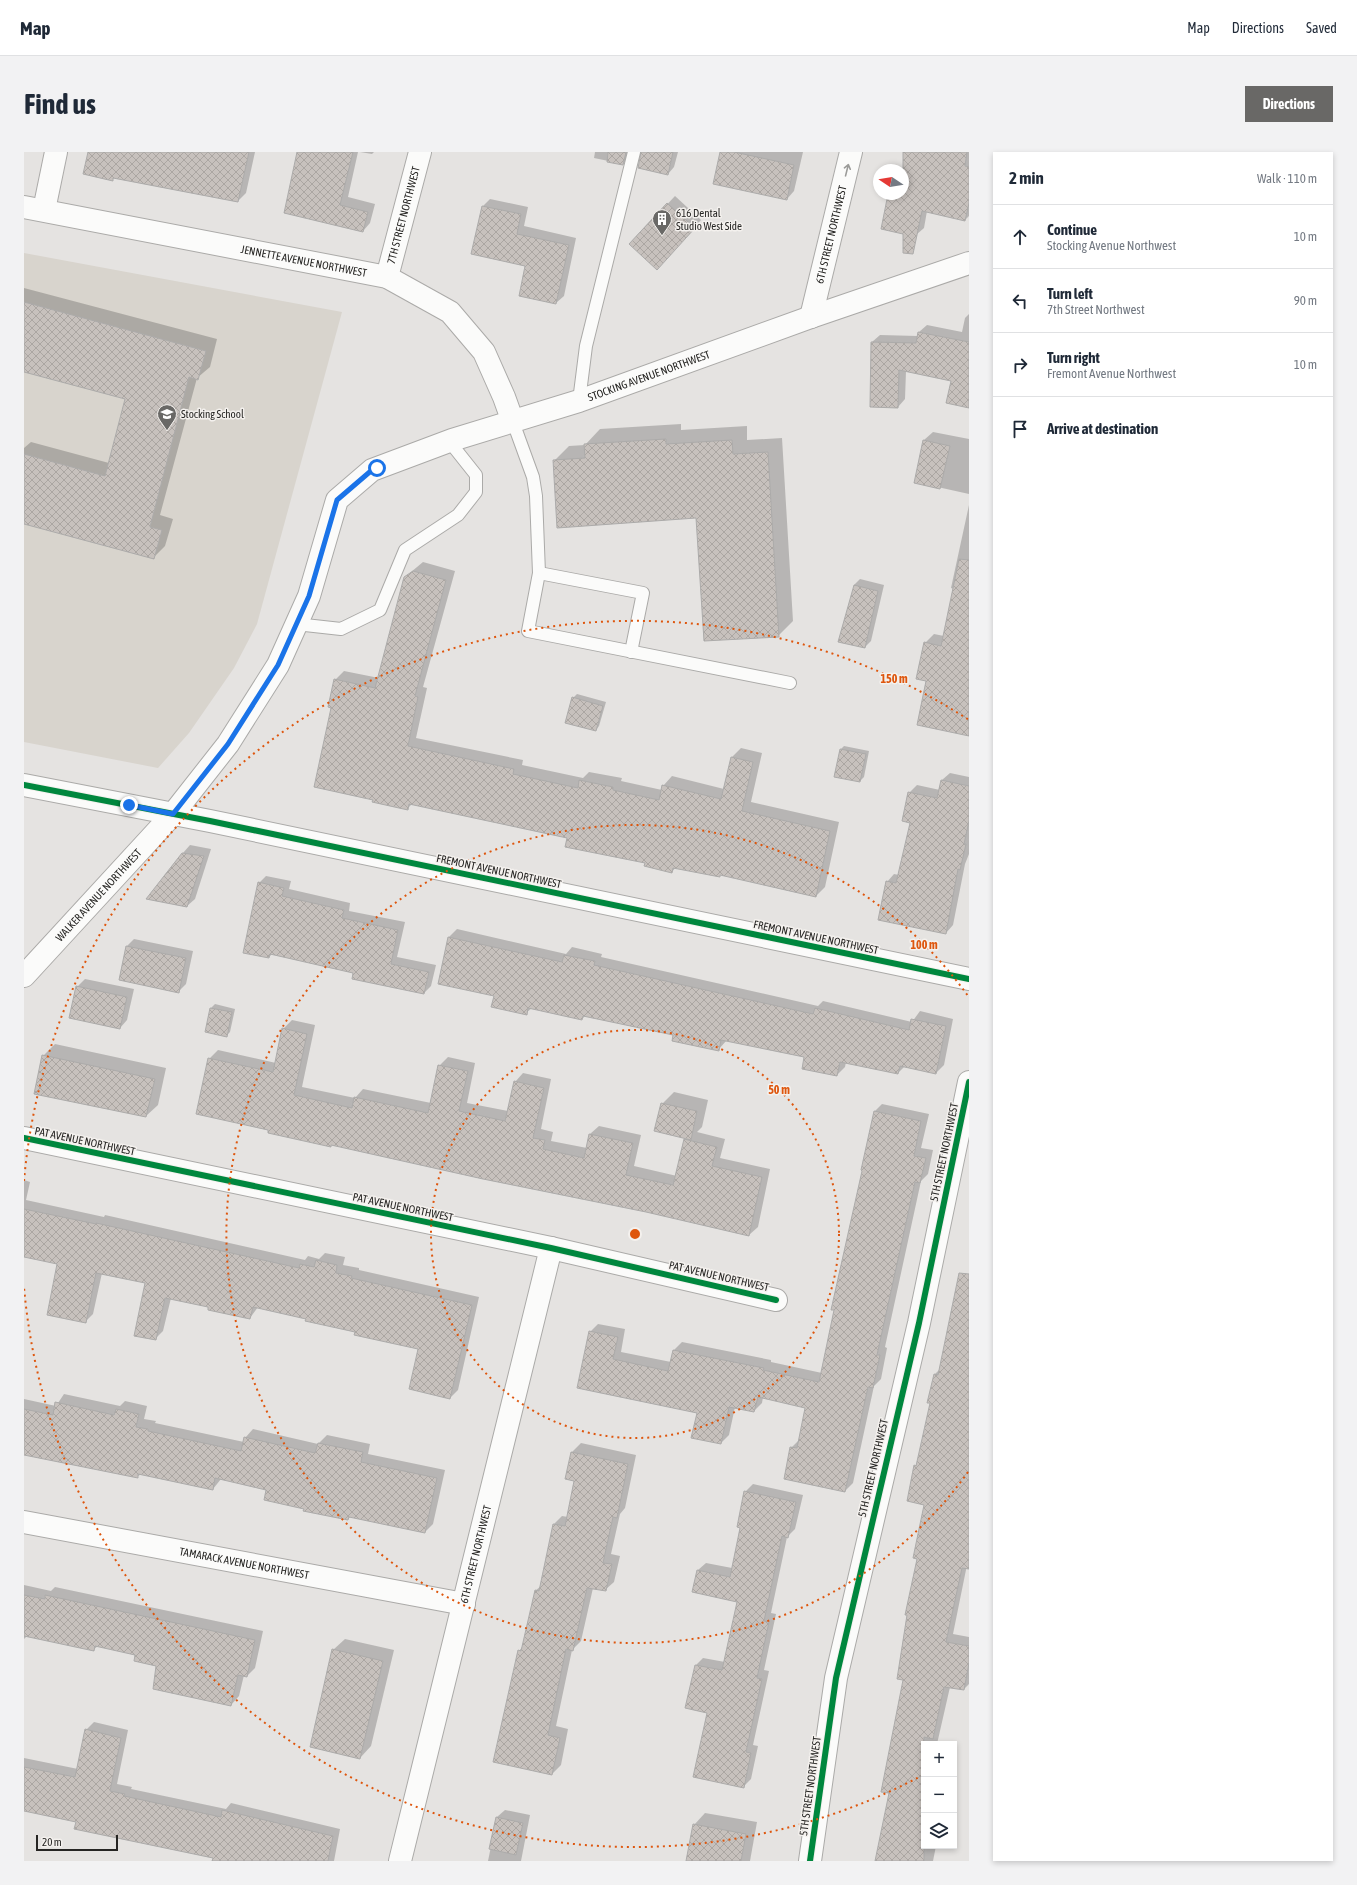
<!DOCTYPE html>
<meta charset="utf-8">
<style>
:root{--surface:#fff;--page:#f2f2f3;--text:#1f2937;--muted:#747a83;--line:#e0e1e3;--accent:#696866}
body{margin:0;font-family:"Asap Condensed",sans-serif;background:var(--page);color:var(--text)}
.controls{position:absolute;right:12px;bottom:12px;display:grid;overflow:hidden;border-radius:0px;box-shadow:0 2px 6px #0003}
.controls button{width:36px;height:36px;display:grid;place-items:center;padding:0;border:0;border-bottom:1px solid var(--line);background:var(--surface);color:var(--text);font:20px sans-serif}
.compass{position:absolute;left:849px;top:12px;width:36px;height:36px;border-radius:50%;background:var(--surface);box-shadow:0 2px 6px #0003;rotate:282deg}
.scale{position:absolute;left:12px;bottom:10px;width:82px;box-sizing:border-box;padding-left:4px;border:2px solid #262523;border-top:0;font-size:11px;line-height:14px;white-space:nowrap;color:#262523;-webkit-text-stroke:3px #f4f1ee;paint-order:stroke}
.stop{position:absolute;width:12px;height:12px;margin:-9px;border:3px solid #1a73e8;border-radius:50%;background:#fff}
.stop.end{background:#1a73e8;border-color:#fff;box-shadow:0 1px 4px #0008}
.list{margin:0;padding:0;list-style:none}
h2{display:flex;justify-content:space-between;align-items:center;height:52px;margin:0;padding:0 16px;font-size:17px}
h2 small{font-size:13px;font-weight:400;color:var(--muted)}
.list li{display:grid;grid-template-columns:26px 1fr auto;gap:12px;align-items:center;box-sizing:border-box;height:64px;padding:0 16px;border-top:1px solid var(--line)}
.list b{display:block;font-size:15px;white-space:nowrap}
.list p{margin:0;font-size:13px;white-space:nowrap;color:var(--muted)}
.list em{font-size:13px;font-style:normal;color:var(--muted)}
.icon{flex:none;width:22px;height:22px;fill:none;stroke:currentColor;stroke-width:2;stroke-linecap:round;stroke-linejoin:round}
.map{position:relative;flex:none;width:945px;height:1709px;overflow:hidden;border-radius:0px}
header{display:flex;align-items:center;gap:24px;box-sizing:border-box;height:56px;padding:0 20px;background:var(--surface);border-bottom:1px solid var(--line)}
header strong{font-size:19px}
nav{display:flex;gap:22px;margin-inline-start:auto;font-size:14px}
.intro{display:flex;align-items:center;justify-content:space-between;box-sizing:border-box;height:96px;padding:0 24px}
h1{margin:0;font-size:28px}
.button{padding:10px 18px;border-radius:0px;background:var(--accent);color:#fff;font-size:14px;font-weight:700}
main{display:flex;gap:24px;padding:0 24px}
aside{flex:1;background:var(--surface);border-radius:0px;box-shadow:0 2px 6px #0003}
.map>svg:first-child{display:block}
.built{fill:#d8d4cd}
.shadow{fill:#0003}
.building{fill:url(#building-cross-hatch);stroke:#acabaa}
.lines{fill:none;stroke-linecap:round;stroke-linejoin:round}
.lane-casing{stroke:#abaaa8;stroke-width:14}
.street-casing{stroke:#abaaa8;stroke-width:24}
.secondary-casing{stroke:#abaaa8;stroke-width:24}
.lane{stroke:#fbfbfa;stroke-width:12}
.street{stroke:#fbfbfa;stroke-width:22}
.secondary{stroke:#fbfbfa;stroke-width:22}
.cycleway-casing{stroke:#f4f1ee;stroke-width:8}
.cycleway{stroke:#00873e;stroke-width:6}
.oneway{stroke:#9b9b99}
.route{stroke:#1a73e8;stroke-width:5}
.ring{fill:none;stroke:#de560d;stroke-width:2;stroke-dasharray:2 4}
.labels{text-anchor:middle;dominant-baseline:central;stroke-width:3;stroke-linejoin:round;paint-order:stroke}
.poi-label{font-size:11px;fill:#262523;stroke:#f4f1ee;text-anchor:start}
.street-label{font-size:11px;fill:#262523;stroke:#f4f1ee}
.centre{fill:#de560d;stroke:#f4f1ee;stroke-width:2}
.ring-label{font-size:12px;text-anchor:middle;font-weight:bold;fill:#de560d;stroke:#f4f1ee;stroke-width:3;stroke-linejoin:round;paint-order:stroke}
</style>
<header>
<strong>Map</strong>
<nav><a>Map</a><a>Directions</a><a>Saved</a></nav>
</header>
<div class="intro"><h1>Find us</h1><a class="button">Directions</a></div>
<main>
<div class="map">
<svg width="945" height="1709" viewBox="0 0 945 1709">
<defs>
<pattern id="building-cross-hatch" width="8" height="8" patternUnits="userSpaceOnUse"><rect width="8" height="8" fill="#c7c1bd"/><path d="M0 0l8 8M0 8l8-8" fill="none" stroke="#aba6a2"/></pattern>
</defs>
<rect width="100%" height="100%" fill="#e5e3e1"/>
<path class="built" d="M0,101L318,160L233,472L210,516L165,581L134,616L0,590Z"/>
<g class="shadow">
<path d="M65,0H231L222,41L214,49L91,25L88,28Z"/>
<path d="M288,0H334L324,45L351,52L346,71L339,79L262,60Z"/>
<path d="M336,0H350L348,2Z"/>
<path d="M571,0H607L605,6L599,12L570,6Z"/>
<path d="M618,0H654L650,15L644,22Z"/>
<path d="M697,0H779L770,39L763,47Z"/>
<path d="M885,0H945V64L941,68L903,59L900,76L892,83L865,42H879V18H876H881Z"/>
<path d="M651,44L677,68L640,109L606,92Z"/>
<path d="M466,47L504,55L500,74L552,86L540,144L532,151L459,54Z"/>
<path d="M0,136L193,187L186,215L173,226L136,363L149,367L141,394L130,405L0,371V296L7,290L85,311L102,246L0,219Z"/>
<path d="M945,162V255L928,228L882,219L881,247L874,255L848,190L856,183L894,184L895,180L903,173L938,180L941,166Z"/>
<path d="M657,272V278L723,274V288L758,286L769,469L754,484L673,365L530,309L545,294L561,293L576,277Z"/>
<path d="M909,280L945,287V342L891,330L900,288Z"/>
<path d="M945,353V583L903,528L901,491L910,482L920,484L930,437L927,436Z"/>
<path d="M399,410L431,419L399,535L403,536L392,586L499,608L498,613L559,626L565,620L598,626L597,629L638,638L639,634L648,624L700,637L708,605L717,596L738,601L727,650L815,670L801,735L792,744L697,722L695,724L652,715L648,720L544,686L388,652L383,657L308,555L311,528L320,519L355,526L381,425Z"/>
<path d="M836,427L860,433L847,489L841,495L830,433Z"/>
<path d="M553,542L582,550L575,574L572,578L549,546Z"/>
<path d="M820,594L845,599L840,625L836,629L816,598Z"/>
<path d="M926,621L945,625V702L941,712L929,773L922,781L863,730L870,722L875,723L887,670L885,641L893,633L916,638L918,628Z"/>
<path d="M166,693L187,697L171,747L163,754L159,701Z"/>
<path d="M242,724L267,729L265,737L326,751L325,759L381,770L373,805L412,813L407,834L400,841L330,820L248,802L245,805L235,731Z"/>
<path d="M433,777L542,802L548,795L578,802L577,805L794,854L799,849L888,870L896,859L929,867L920,913L912,921L881,914L874,921L822,910L821,915L813,923L781,904L703,888L694,898L650,883L561,864L558,867L508,856L502,861L471,843L415,831L425,785Z"/>
<path d="M110,787L169,799L162,832L154,840L103,794Z"/>
<path d="M61,827L110,837L103,868L96,876L53,835Z"/>
<path d="M191,852L211,857L206,880L202,884L182,879L187,856Z"/>
<path d="M268,868L291,873L278,935L331,946L339,937L407,951L415,914L424,905L451,911L443,951L484,959L491,930L499,921L527,927L517,977L529,980L527,989L563,996L566,982L575,974L617,983L610,1014L653,1024L663,986L638,952L650,940L684,948L678,975L673,980L701,987L696,1006L746,1017L734,1075L725,1083L622,1059L245,977L185,907L194,898L252,911L259,877Z"/>
<path d="M31,892L142,916L134,953L122,964L11,941L19,904Z"/>
<path d="M858,952L905,962L897,996L909,998L904,1022L897,1029L861,1195L863,1196L857,1227L850,1234L829,1331L821,1339L767,1296L776,1287L783,1255L739,1245L738,1251L730,1259L711,1255L705,1283L697,1291L674,1260L554,1235L566,1180L574,1172L601,1177L597,1200L647,1210L650,1198L658,1190L747,1208V1210L798,1221L850,960Z"/>
<path d="M0,1028L6,1030L2,1048L80,1065L81,1063L281,1108L284,1104L295,1107L301,1101L321,1105L319,1113L335,1116V1118L455,1145L434,1238L426,1246L395,1196L283,1166L234,1155L226,1166L185,1154L147,1146L139,1179L131,1187L122,1131L78,1121L69,1162L61,1170L35,1111L0,1104Z"/>
<path d="M945,1121V1403L929,1482L945,1485V1532L940,1537L926,1535L913,1592H900V1694H912L909,1709H861L866,1641L901,1352L891,1314L894,1311L907,1251L910,1223L916,1217L938,1151Z"/>
<path d="M40,1242L96,1254L101,1249L123,1254L120,1267L132,1269L131,1271L220,1290L221,1286L229,1277L294,1292L303,1283L346,1292L344,1302L421,1318L409,1372L401,1380L327,1364L324,1367L281,1357L244,1337L197,1327L189,1337L117,1322L113,1325L0,1302V1247L32,1254Z"/>
<path d="M557,1291L612,1303L601,1356L596,1362L587,1402L596,1404L590,1430L581,1438L569,1436L557,1489L548,1498L532,1574L544,1577L537,1613L528,1622L495,1499L499,1494L511,1439L517,1434L530,1372L538,1364L544,1365L552,1328L542,1326L548,1300Z"/>
<path d="M729,1332L779,1343L771,1377L763,1385L747,1461L752,1462L740,1518L745,1519L729,1593L734,1594L727,1627L719,1635L684,1560L663,1555L672,1513L679,1506L701,1510L714,1449L670,1440L674,1418L682,1411L708,1416L717,1375L721,1340Z"/>
<path d="M0,1433L27,1439L31,1435L239,1479L231,1516L223,1524L220,1523L215,1544L207,1553L112,1502L74,1494L69,1498L3,1484L0,1487Z"/>
<path d="M321,1487L370,1498L347,1594L336,1606L309,1498Z"/>
<path d="M70,1570L104,1578L93,1632L108,1635L107,1637L202,1657L207,1651L316,1677L310,1709H189L190,1705L53,1669L0,1658V1606L54,1617L62,1578Z"/>
<path d="M481,1658L506,1663L497,1709H464L473,1665Z"/>
<path d="M681,1661L733,1670L726,1709H663L670,1673Z"/>
</g>
<g class="building">
<path d="M64,0H225L214,50L89,26V29L59,22Z"/>
<path d="M273,0H329L316,53L344,60L339,80L260,61Z"/>
<path d="M584,0H602L599,13L583,10Z"/>
<path d="M617,0H649L644,23L614,16Z"/>
<path d="M696,0H710L770,13L763,48L689,32Z"/>
<path d="M879,0H943L941,14L945,15V51L941,69L898,59L889,102L879,101V82L857,77L864,42H879Z"/>
<path d="M643,51L671,76L633,118L605,92Z"/>
<path d="M458,54L497,62L493,82L545,93L532,152L495,144L501,114L447,102Z"/>
<path d="M0,150L182,199L174,228L165,225L126,375L138,378L130,407L0,372V302L81,324L101,247L0,220Z"/>
<path d="M894,180L945,190V256L922,251L927,229L875,218L874,256L846,255L847,190L892,191Z"/>
<path d="M642,287V292L708,288L709,302L744,300L755,485L680,489L672,366L533,376L529,308L561,306L560,292Z"/>
<path d="M899,288L926,294L916,337L890,331Z"/>
<path d="M935,407L945,408V584L893,573L902,529L892,527L900,490L917,494Z"/>
<path d="M389,419L422,428L391,544L394,545L384,594L490,617L489,622L554,636L555,628L589,635V638L635,648L638,633L697,647L707,605L729,610L718,659L806,679L792,745L696,723V725L649,716L648,721L620,714L621,711L541,695L543,686L385,652L384,658L348,650L349,648L290,635L307,556L304,555L310,527L351,536L380,425Z"/>
<path d="M830,433L854,439L841,496L814,490Z"/>
<path d="M548,545L579,554L572,579L541,571Z"/>
<path d="M816,597L842,602L836,630L810,625Z"/>
<path d="M917,628L945,634V669L940,692H942L936,718L934,717L922,782L854,768L862,729L872,731L886,671L878,669L884,640L913,646Z"/>
<path d="M158,701L180,704L163,755L122,747Z"/>
<path d="M234,730L260,736L258,744L320,758L318,766L374,778L367,812L405,820L400,842L328,827L329,821L246,802L245,806L219,801Z"/>
<path d="M424,785L538,810L540,803L571,809L570,813L789,862L791,856L885,878L887,867L922,874L912,922L876,914L874,922L816,910L813,924L778,917L780,905L697,888L695,899L648,889L649,883L559,864L558,868L504,856L503,863L467,855L470,844L414,832Z"/>
<path d="M102,794L162,806L155,841L95,828Z"/>
<path d="M52,834L103,845L96,877L45,866Z"/>
<path d="M186,856L208,860L203,885L181,880Z"/>
<path d="M258,876L283,882L270,943L328,956L330,945L404,961L414,913L444,919L435,959L481,969L490,929L520,936L509,986L521,988L519,997L560,1006L565,982L609,991L602,1023L649,1033L660,987L693,995L688,1014L738,1025L725,1084L622,1060L459,1027L307,993V995L244,981V978L172,962L184,906L249,920Z"/>
<path d="M18,903L131,927L122,965L10,942Z"/>
<path d="M637,951L673,959L667,988L630,979Z"/>
<path d="M850,959L897,969L890,1004L902,1006L896,1031L891,1030L853,1203H856L849,1236L844,1235L821,1340L760,1327L766,1295L773,1296L781,1256L734,1245L730,1260L705,1255L697,1292L667,1286L673,1261L553,1236L565,1179L594,1185L589,1207L644,1219L649,1198L740,1216L739,1218L795,1230L810,1158H807L838,1019L837,1018Z"/>
<path d="M0,1057L72,1072V1071L275,1116L276,1112L290,1115L292,1108L313,1113L312,1121L328,1124L327,1126L448,1153L426,1247L385,1237L394,1197L330,1183L331,1180L281,1169L282,1167L229,1155L226,1167L184,1158V1155L141,1146L132,1188L110,1184L121,1131L72,1121L62,1171L23,1163L33,1112L0,1105Z"/>
<path d="M935,1121L945,1122V1417L938,1416L922,1490L945,1494V1511L940,1538L920,1535L909,1587L900,1585V1709H851L865,1641L857,1640L879,1528L873,1527L883,1463H881L893,1407L889,1406L900,1353L883,1349L890,1313L892,1314L906,1251H903L910,1222L914,1223Z"/>
<path d="M31,1250L90,1263L92,1257L115,1262L112,1275L124,1277V1279L217,1299L220,1285L291,1301L294,1291L339,1300L337,1310L413,1326L401,1381L325,1365L324,1368L279,1359L280,1357L240,1348L242,1338L191,1326L189,1338L114,1322V1326L0,1303V1257L29,1263Z"/>
<path d="M547,1300L604,1312L593,1366L589,1365L579,1411L588,1412L582,1439L563,1436L549,1499L542,1497L524,1583L536,1586L528,1623L469,1610L494,1498L497,1499L511,1438L515,1439L529,1372L541,1374L550,1329L541,1327Z"/>
<path d="M720,1339L772,1350L764,1386L758,1384L740,1469L745,1470L733,1526L738,1527L722,1600L727,1601L720,1636L669,1625L683,1561L661,1556L671,1513L698,1518L713,1450L668,1440L673,1418L706,1425L716,1376L713,1375Z"/>
<path d="M0,1443L21,1447V1443L231,1488L223,1525L214,1523L207,1554L129,1537L132,1514L110,1509L111,1503L71,1494L70,1499L0,1484Z"/>
<path d="M308,1497L359,1509L336,1607L286,1595Z"/>
<path d="M61,1577L97,1586L86,1639L101,1642L100,1644L197,1665L198,1658L309,1684L304,1709H188L189,1706L50,1677L52,1670L0,1659V1615L51,1625Z"/>
<path d="M472,1665L499,1671L492,1703L465,1697Z"/>
<path d="M669,1672L722,1682L717,1709H662Z"/>
</g>
<g class="lines">
<defs>
<g id="lane">
<path d="M555,249L562,194L610,0"/>
<path d="M489,270L509,325L512,344L515,421L504,479L766,531"/>
<path d="M515,421L619,441L607,500"/>
<path d="M272,472L317,477L356,458L381,398L434,363L452,340V323L425,289"/>
</g>
<g id="street">
<path id="s1" d="M0,55L363,125L426,160L460,200L480,245L489,270"/>
<path d="M20,58L32,0"/>
<path id="s2" d="M363,125L396,0"/>
<path d="M0,633L186,669L945,827"/>
<path d="M0,986L527,1096L752,1148"/>
<path id="s3" d="M0,1370L440,1452"/>
<path id="s4" d="M376,1709L527,1096"/>
<path d="M786,1709L812,1526L895,1171L945,930"/>
</g>
<g id="secondary">
<path id="s5" d="M787,165L827,0"/>
<path id="s6" d="M0,824L149,662L204,592L254,513L285,444L313,348L348,318L428,288L555,249L787,165L945,111"/>
</g>
</defs>
<use href="#lane" class="lane-casing"/>
<use href="#street" class="street-casing"/>
<use href="#secondary" class="secondary-casing"/>
<use href="#lane" class="lane"/>
<use href="#street" class="street"/>
<use href="#secondary" class="secondary"/>
<defs>
<g id="cycleway">
<path d="M0,633L186,669L945,827"/>
<path d="M0,986L527,1096L752,1148"/>
<path d="M786,1709L812,1526L895,1171L945,930"/>
</g>
</defs>
<use href="#cycleway" class="cycleway-casing"/>
<use href="#cycleway" class="cycleway"/>
</g>
<defs><path id="oneway-shaft" d="M-6 0H5M1.5-3L5.5 0L1.5 3" fill="none" stroke-width="1.6" stroke-linecap="round" stroke-linejoin="round"/></defs>
<use class="oneway" href="#oneway-shaft" transform="translate(823 18) rotate(-76)"/>
<g class="lines">
<path class="route" d="M105,653L149,662L204,592L254,513L285,444L313,348L348,318L353,316"/>
</g>
<g class="ring">
<circle cx="611" cy="1082" r="204"/>
<path d="M944 1320A409 409 0 1 1 944 844"/>
<path d="M899 1623A613 613 0 0 1 0 1135M0 1029A613 613 0 0 1 945 568"/>
</g>
<defs>
<symbol id="building-pin" viewBox="-11 -11 22 30"><path d="M0 17L-7.5 6A9.5 9.5 0 1 1 7.5 6Z" fill="#696866" stroke="#f4f1ee"/><path d="M-4-6H4V6H1V3H-1V6H-4ZM-2.5-4.3h1.7v1.8h-1.7ZM.8-4.3h1.7v1.8H.8ZM-2.5-1h1.7V.8h-1.7ZM.8-1h1.7V.8H.8Z" fill="#fff"/></symbol>
<symbol id="school-pin" viewBox="-11 -11 22 30"><path d="M0 17L-7.5 6A9.5 9.5 0 1 1 7.5 6Z" fill="#696866" stroke="#f4f1ee"/><path d="M0-5L7-2L0 1L-7-2ZM-4 1L0 2.5L4 1V4Q0 6-4 4Z" fill="#fff"/></symbol>
</defs>
<g fill-rule="evenodd">
<use href="#building-pin" x="627" y="56" width="22" height="30"/>
<use href="#school-pin" x="132" y="251" width="22" height="30"/>
</g>
<g class="labels">
<g class="poi-label">
<text x="652" y="61">616 Dental<tspan x="652" dy="13">Studio West Side</tspan></text>
<text x="157" y="262">Stocking School</text>
</g>
<g class="street-label">
<text stroke="none"><textPath href="#s2" startOffset="64">7TH STREET NORTHWEST</textPath></text>
<text stroke="none"><textPath href="#s5" startOffset="85">6TH STREET NORTHWEST</textPath></text>
<text stroke="none"><textPath href="#s1" startOffset="285">JENNETTE AVENUE NORTHWEST</textPath></text>
<text stroke="none"><textPath href="#s6" startOffset="917">STOCKING AVENUE NORTHWEST</textPath></text>
<text transform="translate(475 719) rotate(12)">FREMONT AVENUE NORTHWEST</text>
<text stroke="none"><textPath href="#s6" startOffset="110">WALKER AVENUE NORTHWEST</textPath></text>
<text transform="translate(792 785) rotate(12)">FREMONT AVENUE NORTHWEST</text>
<text transform="translate(61 989) rotate(12)">PAT AVENUE NORTHWEST</text>
<text transform="translate(920 1000) rotate(-78)">5TH STREET NORTHWEST</text>
<text transform="translate(379 1055) rotate(12)">PAT AVENUE NORTHWEST</text>
<text transform="translate(695 1124) rotate(13)">PAT AVENUE NORTHWEST</text>
<text transform="translate(849 1316) rotate(-77)">5TH STREET NORTHWEST</text>
<text stroke="none"><textPath href="#s4" startOffset="316">6TH STREET NORTHWEST</textPath></text>
<text stroke="none"><textPath href="#s3" startOffset="224">TAMARACK AVENUE NORTHWEST</textPath></text>
<text transform="translate(786 1634) rotate(-82)">5TH STREET NORTHWEST</text>
</g>
</g>
<circle cx="611" cy="1082" r="6" class="centre"/>
<g class="ring-label">
<text x="870" y="531">150 m</text>
<text x="900" y="797">100 m</text>
<text x="755" y="942">50 m</text>
</g>
</svg>
<div class="controls">
<button>+</button>
<button>−</button>
<button><svg class="icon" aria-label="layers" viewBox="0 0 24 24"><path d="M12 4l9 5-9 5-9-5zM3 14l9 5 9-5"/></svg></button>
</div>
<svg class="compass" viewBox="-18 -18 36 36"><path d="M0-13l5 13h-10z" fill="#e53935"/><path d="M0 13l5-13h-10z" fill="#747a83"/></svg>
<div class="scale">20 m</div>
<div class="stop" style="left:353px;top:316px"></div>
<div class="stop end" style="left:105px;top:653px"></div>
</div>
<aside>
<h2>2 min<small>Walk · 110 m</small></h2>
<ul class="list">
<li><svg class="icon" aria-label="ahead" viewBox="0 0 24 24"><path d="M12 20V5M6 11l6-6 6 6"/></svg><div><b>Continue</b><p>Stocking Avenue Northwest</p></div><em>10 m</em></li>
<li><svg class="icon" aria-label="left" viewBox="0 0 24 24"><path d="M17 20v-9H6M10 6l-5 5 5 5"/></svg><div><b>Turn left</b><p>7th Street Northwest</p></div><em>90 m</em></li>
<li><svg class="icon" aria-label="right" viewBox="0 0 24 24"><path d="M7 20v-9h11M14 6l5 5-5 5"/></svg><div><b>Turn right</b><p>Fremont Avenue Northwest</p></div><em>10 m</em></li>
<li><svg class="icon" aria-label="arrive" viewBox="0 0 24 24"><path d="M6 21V4h12l-3 4 3 4H6"/></svg><div><b>Arrive at destination</b></div></li>
</ul>
</aside>
</main>
